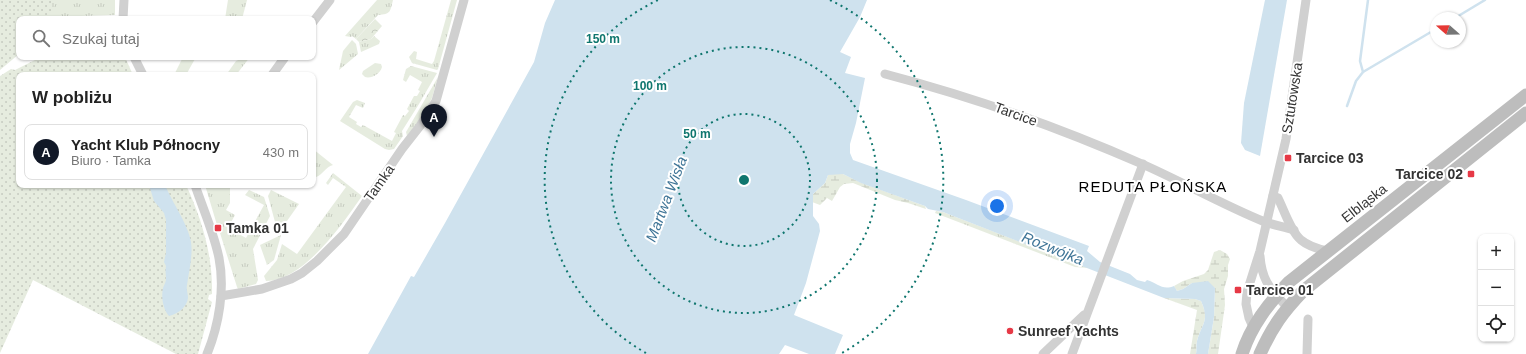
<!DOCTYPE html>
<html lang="pl">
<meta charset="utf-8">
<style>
:root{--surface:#fff;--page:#f2f2f2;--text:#222;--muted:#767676;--line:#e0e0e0;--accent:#111827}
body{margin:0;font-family:Helvetica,sans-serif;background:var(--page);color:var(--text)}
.controls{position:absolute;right:12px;bottom:12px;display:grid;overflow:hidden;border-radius:8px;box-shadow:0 1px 3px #0004}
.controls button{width:36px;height:36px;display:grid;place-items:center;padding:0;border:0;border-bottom:1px solid var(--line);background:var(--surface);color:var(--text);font:20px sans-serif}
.compass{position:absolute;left:1430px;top:12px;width:36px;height:36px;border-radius:50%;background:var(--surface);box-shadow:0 1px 3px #0004;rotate:290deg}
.you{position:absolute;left:997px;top:206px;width:14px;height:14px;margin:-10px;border:3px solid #fff;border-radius:50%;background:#1a73e8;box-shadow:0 0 0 6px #1a73e833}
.badge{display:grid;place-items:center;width:26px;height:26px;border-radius:50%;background:var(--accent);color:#fff;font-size:13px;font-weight:700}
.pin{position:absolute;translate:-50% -33px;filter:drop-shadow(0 1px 2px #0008)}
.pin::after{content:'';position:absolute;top:21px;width:14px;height:12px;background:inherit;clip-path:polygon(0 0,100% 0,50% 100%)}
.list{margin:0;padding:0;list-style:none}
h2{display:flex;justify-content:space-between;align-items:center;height:52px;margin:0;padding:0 16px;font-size:17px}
h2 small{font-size:13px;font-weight:400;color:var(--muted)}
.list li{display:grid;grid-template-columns:26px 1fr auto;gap:12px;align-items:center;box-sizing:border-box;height:56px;margin:0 8px 8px;padding:0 8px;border:1px solid var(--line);border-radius:8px}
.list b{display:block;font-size:15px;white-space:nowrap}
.list p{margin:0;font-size:13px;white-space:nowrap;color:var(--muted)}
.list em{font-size:13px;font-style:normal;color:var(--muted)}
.icon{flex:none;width:22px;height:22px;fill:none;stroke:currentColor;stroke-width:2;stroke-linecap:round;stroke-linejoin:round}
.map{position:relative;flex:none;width:1526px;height:354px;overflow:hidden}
.search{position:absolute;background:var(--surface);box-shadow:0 1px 3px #0004;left:16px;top:16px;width:300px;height:44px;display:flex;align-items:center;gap:10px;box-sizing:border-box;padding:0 14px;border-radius:8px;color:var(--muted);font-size:15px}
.panel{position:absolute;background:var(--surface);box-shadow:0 1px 3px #0004;left:16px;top:72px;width:300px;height:116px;border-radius:8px}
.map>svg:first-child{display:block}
.grass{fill:url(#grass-tufts)}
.wetland{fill:url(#wetland-marsh)}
.park{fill:url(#park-crowns)}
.garden{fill:url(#garden-dots)}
.water{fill:#cfe2ee}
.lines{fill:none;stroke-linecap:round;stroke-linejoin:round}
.stream{stroke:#cfe2ee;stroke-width:2.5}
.minor{stroke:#d0d0d0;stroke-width:9}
.secondary{stroke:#bdbdbd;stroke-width:13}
.ring{fill:none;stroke:#0f766e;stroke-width:2;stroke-dasharray:2 4}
.poi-dot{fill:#e63946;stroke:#fff;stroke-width:1.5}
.labels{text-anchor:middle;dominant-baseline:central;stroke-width:4;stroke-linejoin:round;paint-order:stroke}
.street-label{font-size:14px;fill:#333;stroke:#fff}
.poi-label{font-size:14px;font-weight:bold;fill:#333;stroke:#fff;text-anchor:start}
.neighbourhood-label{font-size:15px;letter-spacing:1px;fill:#000;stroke:#fff}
.water-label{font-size:15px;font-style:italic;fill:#3f7597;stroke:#fff}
.centre{fill:#0f766e;stroke:#fff;stroke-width:2}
.ring-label{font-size:12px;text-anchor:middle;font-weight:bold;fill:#0f766e;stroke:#fff;stroke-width:4;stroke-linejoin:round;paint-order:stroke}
</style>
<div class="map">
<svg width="1526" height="354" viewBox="0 0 1526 354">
<defs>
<pattern id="grass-tufts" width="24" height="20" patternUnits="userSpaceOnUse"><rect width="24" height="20" fill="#e6ecdf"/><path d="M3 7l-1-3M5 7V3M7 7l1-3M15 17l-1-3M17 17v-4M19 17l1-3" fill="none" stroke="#c6cbc0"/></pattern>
<pattern id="wetland-marsh" width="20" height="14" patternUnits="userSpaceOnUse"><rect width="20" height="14" fill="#e6ecdf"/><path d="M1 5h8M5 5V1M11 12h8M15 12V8" fill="none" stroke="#c6cbc0"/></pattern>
<pattern id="park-crowns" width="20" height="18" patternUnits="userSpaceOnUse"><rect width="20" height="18" fill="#e6ecdf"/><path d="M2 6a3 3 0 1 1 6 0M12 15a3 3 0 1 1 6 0" fill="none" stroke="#c6cbc0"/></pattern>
<pattern id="garden-dots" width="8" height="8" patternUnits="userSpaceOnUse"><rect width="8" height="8" fill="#e6ecdf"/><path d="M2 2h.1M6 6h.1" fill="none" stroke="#c6cbc0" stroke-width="1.8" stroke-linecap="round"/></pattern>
</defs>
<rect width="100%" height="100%" fill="#fff"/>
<g class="grass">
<path d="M52,0H115V15L81,16L80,19H52Z"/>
<path d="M228,0H247L242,19H225Z"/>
<path d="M377,0H393C390,12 391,14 378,15L356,39L352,36L351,37L345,36Z"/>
<path d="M451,0H457L438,69L437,70L412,63L409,57L414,51L417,52L416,59L432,64L434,61Z"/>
<path d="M374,36L380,41L379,44L361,52L359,42L371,39Z"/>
<path d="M352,40L356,44L358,54L339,70L343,51Z"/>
<path d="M183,57H196L186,75H174Z"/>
<path d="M245,57H250L236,75H226L236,61Z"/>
<path d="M375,63L381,64L382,67C380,74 371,79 365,77L362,74L363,71Z"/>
<path d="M411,66L437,73L419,104L402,131L403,136L394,149L389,150L385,149L340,121L353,102L357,100L365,103L363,108L356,105L349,117L357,122L356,124L361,127L363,125L392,141L396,133L394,132L403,115L405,116L409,111L407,109L414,96H417L420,91L418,90L422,82L410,75L406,82L403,80L406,69Z"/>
<path d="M438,77L432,98L422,117L407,136L406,132Z"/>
<path d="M313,149L333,165C325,167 323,175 316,177L313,174Z"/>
<path d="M333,173L362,196C343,223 304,281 266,281L264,276L277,260L282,244L297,254L346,187L333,178L328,185L326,183Z"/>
<path d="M205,185H230V203L226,210L235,215L228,228L246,238L264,205L245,195L249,190L264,197L270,216L253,249L258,280L256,284L238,289L237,287L220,233H221L219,225H217Z"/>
<path d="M271,190L299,204L282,228L275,222L268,196Z"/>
<path d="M936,211L943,212L1088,268L1075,267L935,213Z"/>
<path d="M281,235L274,260L267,265L260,245Z"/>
</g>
<g class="wetland">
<path d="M835,173L843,174L862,183L925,206L926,209L908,203L895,200L853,183L844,184L840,187L832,201L827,198L820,205L812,202L813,194L825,183L828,175Z"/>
<path d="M1220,250L1227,254L1230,259L1228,265V276L1224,289L1225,305L1218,354H1208L1214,317L1215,288L1192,283L1183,289L1177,291L1174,286L1183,281L1204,274L1208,270L1214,252Z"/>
<path d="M1164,298L1195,299L1201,301C1210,321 1202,323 1197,341C1196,345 1197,350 1196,354H1190L1197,310Z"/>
</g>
<path class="park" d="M375,19L382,26L371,39L359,42L356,39Z"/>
<g class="garden">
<path d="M0,0H52V19H19V54L0,70Z"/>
<path d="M41,57H125L133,75H19V185H186C202,219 213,256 212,294L209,295L208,299L212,302L198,354H176L33,280L0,353V76L11,69L15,70Z"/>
</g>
<g class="water">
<path d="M555,0H867L860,17L840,52L851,57L845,73L865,78L856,123L850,144V153L853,160L966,200L1089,246L1087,251L1100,262L1130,274L1137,280L1145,282L1147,280C1158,283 1162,291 1174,286L1177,291L1183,289L1192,283L1208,281L1215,288L1214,317L1208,354H1196C1197,350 1196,345 1197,341C1202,323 1210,321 1201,301L1195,299L1164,298L943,212L928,209L925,206L861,183L843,174L828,175L825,183L813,194V216L819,224L820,231L806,283L794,315L843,335L835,354H809L785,345L779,354H368L411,276L414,277L445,223L534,62L545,23Z"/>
<path d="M1265,0H1287L1260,156L1245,150L1241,143L1244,103Z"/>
<path d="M149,185H165C172,202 188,224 191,242C193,256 189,271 187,285C186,289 188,293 188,298C187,307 178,314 169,316C163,309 161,297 163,288C164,285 166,282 166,279C166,274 165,271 166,266L164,262L166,253V220L164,213L154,201Z"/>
</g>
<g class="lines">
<g class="stream">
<path d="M1455,18L1485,0"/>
<path d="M1363,72L1436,29"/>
<path d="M1347,106L1356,81L1363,72L1360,61L1368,0"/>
</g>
<g class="minor">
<path d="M123,19L124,0"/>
<path d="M313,22L330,0"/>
<path d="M134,57L143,75"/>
<path d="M885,74C973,97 1058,127 1142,164C1183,182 1223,205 1265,222C1274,225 1284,227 1294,230"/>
<path d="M272,75L285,57"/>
<path d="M195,185C203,209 214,233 219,258C225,289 219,325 207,354"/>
<path d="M1273,196L1278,198C1284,210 1291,232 1301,240C1308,246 1318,249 1327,251"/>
<path d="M1260,256C1262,282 1271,289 1287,307"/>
<path d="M221,296L262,289L291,279L302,273L317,261L344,234L402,149L420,126L436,101L464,0"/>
<path d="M1253,327L1249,318L1246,304L1247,292L1260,251L1286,139L1306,0"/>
<path d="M1043,354L1084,315"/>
<path d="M1072,354L1143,164"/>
<path d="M1307,354L1308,319"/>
</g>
<g class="secondary">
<path d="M1242,354C1251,326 1268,304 1289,282L1526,95"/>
<path d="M1260,354C1272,327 1283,312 1303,291L1526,113"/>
</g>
</g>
<g class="ring">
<circle cx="744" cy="180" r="66"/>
<circle cx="744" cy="180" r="133"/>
<path d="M646 353A199 199 0 0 1 658 0M830 0A199 199 0 0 1 842 353"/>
</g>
<g class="poi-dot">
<rect x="1284" y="154" width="8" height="8" rx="2"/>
<rect x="1467" y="170" width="8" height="8" rx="2"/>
<rect x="214" y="224" width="8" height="8" rx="2"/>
<rect x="1234" y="286" width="8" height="8" rx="2"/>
<circle cx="1010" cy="331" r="4"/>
</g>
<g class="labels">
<g class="street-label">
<text transform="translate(1292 98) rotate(-81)">Sztutowska</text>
<text transform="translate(1016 114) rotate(20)">Tarcice</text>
<text transform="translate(379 183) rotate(-55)">Tamka</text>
<text transform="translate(1364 203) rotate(-38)">Elbląska</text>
</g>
<g class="poi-label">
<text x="1296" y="158">Tarcice 03</text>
<text x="1463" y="174" text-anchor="end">Tarcice 02</text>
<text x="226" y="228">Tamka 01</text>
<text x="1246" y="290">Tarcice 01</text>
<text x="1018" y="331">Sunreef Yachts</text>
</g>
<g class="neighbourhood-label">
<text x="1153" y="186">REDUTA PŁOŃSKA</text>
</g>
<g class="water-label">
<text transform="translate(666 199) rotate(-69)">Martwa Wisła</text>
<text transform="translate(1053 248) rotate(22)">Rozwójka</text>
</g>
</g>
<circle cx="744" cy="180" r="6" class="centre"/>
<g class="ring-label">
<text x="603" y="43">150 m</text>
<text x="650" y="90">100 m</text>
<text x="697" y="138">50 m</text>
</g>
</svg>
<div class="controls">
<button>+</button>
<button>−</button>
<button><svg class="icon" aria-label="locate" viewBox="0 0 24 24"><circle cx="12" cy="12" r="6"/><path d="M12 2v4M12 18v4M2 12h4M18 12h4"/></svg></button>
</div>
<svg class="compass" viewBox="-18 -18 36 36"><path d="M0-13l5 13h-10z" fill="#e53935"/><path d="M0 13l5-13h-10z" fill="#767676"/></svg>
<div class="you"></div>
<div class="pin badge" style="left:434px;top:137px">A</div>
<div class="search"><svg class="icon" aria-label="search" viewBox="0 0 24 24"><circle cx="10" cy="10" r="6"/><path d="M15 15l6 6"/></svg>Szukaj tutaj</div>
<section class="panel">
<h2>W pobliżu<small></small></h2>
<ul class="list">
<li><span class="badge">A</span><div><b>Yacht Klub Północny</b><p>Biuro · Tamka</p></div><em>430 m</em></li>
</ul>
</section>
</div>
